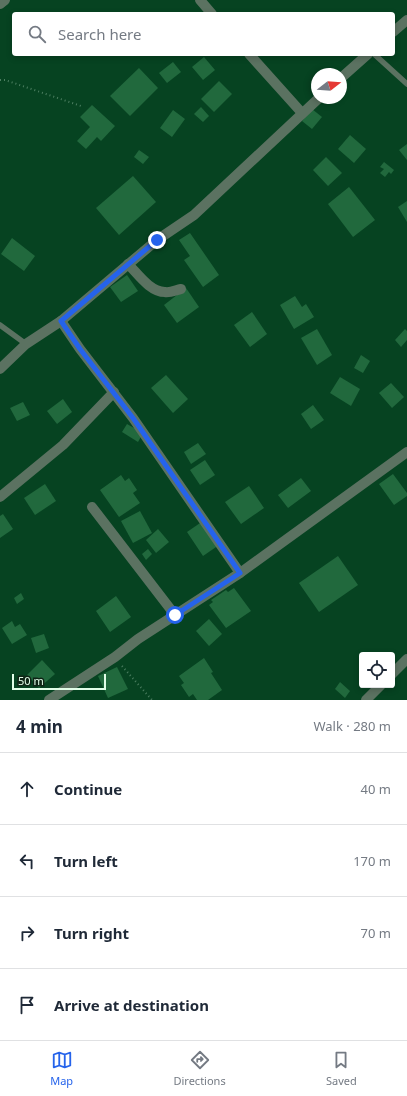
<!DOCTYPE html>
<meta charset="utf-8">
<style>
:root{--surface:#fff;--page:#f2f2f3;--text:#1f2937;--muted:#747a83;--line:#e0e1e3;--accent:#2563eb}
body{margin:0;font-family:"Noto Sans",sans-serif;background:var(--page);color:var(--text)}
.controls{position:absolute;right:12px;bottom:12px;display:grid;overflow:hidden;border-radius:4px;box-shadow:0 2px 6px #0003}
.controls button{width:36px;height:36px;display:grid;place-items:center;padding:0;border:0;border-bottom:1px solid var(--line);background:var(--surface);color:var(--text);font:20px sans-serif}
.compass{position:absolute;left:311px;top:68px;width:36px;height:36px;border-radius:50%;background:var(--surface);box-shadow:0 2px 6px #0003;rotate:73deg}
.scale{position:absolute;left:12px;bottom:10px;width:94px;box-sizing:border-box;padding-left:4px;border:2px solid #e1fee8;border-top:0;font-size:11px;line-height:14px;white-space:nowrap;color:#e1fee8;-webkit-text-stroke:3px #0e2415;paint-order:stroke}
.stop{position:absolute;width:12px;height:12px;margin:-9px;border:3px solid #2563eb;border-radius:50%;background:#fff}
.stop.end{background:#2563eb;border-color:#fff;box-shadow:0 1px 4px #0008}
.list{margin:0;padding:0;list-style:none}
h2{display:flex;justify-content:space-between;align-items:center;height:52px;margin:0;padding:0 16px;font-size:17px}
h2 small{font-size:13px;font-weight:400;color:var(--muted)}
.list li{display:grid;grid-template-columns:26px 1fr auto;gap:12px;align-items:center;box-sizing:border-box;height:72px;padding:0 16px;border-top:1px solid var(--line)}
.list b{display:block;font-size:15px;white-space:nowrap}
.list em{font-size:13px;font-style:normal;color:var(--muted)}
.icon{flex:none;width:22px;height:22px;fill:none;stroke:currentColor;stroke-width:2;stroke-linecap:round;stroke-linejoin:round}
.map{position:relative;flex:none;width:407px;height:700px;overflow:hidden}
.search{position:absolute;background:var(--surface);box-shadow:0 2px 6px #0003;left:12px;right:12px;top:12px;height:44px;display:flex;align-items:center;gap:10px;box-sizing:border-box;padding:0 14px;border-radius:4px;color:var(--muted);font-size:15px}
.sheet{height:340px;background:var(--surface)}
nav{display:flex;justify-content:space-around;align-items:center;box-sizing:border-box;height:56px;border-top:1px solid var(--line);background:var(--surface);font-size:11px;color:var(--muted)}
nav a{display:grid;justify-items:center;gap:2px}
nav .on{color:var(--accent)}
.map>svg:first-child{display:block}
.building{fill:#21693d}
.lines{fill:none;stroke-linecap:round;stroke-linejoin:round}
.path{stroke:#4c7f61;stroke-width:2;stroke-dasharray:1 3;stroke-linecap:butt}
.lane{stroke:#5b7261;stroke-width:5.5}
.street{stroke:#5b7261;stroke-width:10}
.route{stroke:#2563eb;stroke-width:5}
</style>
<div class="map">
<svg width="407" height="700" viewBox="0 0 407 700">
<rect width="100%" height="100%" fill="#064321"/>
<g class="building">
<path d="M204,57L215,70L203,80L192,67Z"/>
<path d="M173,62L181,72L167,83L159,73Z"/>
<path d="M139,68L158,88L130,116L110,96Z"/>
<path d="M219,81L232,94L214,112L201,99Z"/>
<path d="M92,105L115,126L101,141L97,137L86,149L77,141L90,127L80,117Z"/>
<path d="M201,107L209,116L203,122L194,114Z"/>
<path d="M312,109L322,117L312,129L302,121Z"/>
<path d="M173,110L185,119L172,137L160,128Z"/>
<path d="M350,135L366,149L354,163L338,149Z"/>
<path d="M407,144V160L399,150Z"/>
<path d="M139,150L149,157L143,164L134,157Z"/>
<path d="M326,157L342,173L328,186L313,170Z"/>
<path d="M384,162L394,170L391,174L389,172L385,177L380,173L384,169L380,167Z"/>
<path d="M133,176L156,202L119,235L96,208Z"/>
<path d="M349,187L375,220L353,237L328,204Z"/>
<path d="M407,201V222L398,207Z"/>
<path d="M190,233L219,275L203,287L184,260L190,256L179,240Z"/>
<path d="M12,238L35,256L24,271L1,254Z"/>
<path d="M127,275L138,291L121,302L110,287Z"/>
<path d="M186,288L199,307L177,323L164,305Z"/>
<path d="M295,296L302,307L306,304L314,317L294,329L280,305Z"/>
<path d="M252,312L267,334L250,347L234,325Z"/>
<path d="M317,329L332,355L317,365L301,338Z"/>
<path d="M405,329L407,331V340L401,347L395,340Z"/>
<path d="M361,355L370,361L363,373L354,368Z"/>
<path d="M166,375L188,399L173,413L151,388Z"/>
<path d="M340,377L360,389L351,406L330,393Z"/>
<path d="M391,383L404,397L392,408L379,393Z"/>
<path d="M63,399L72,412L57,424L47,411Z"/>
<path d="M23,402L30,415L17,421L10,408Z"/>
<path d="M313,405L324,420L311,429L301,414Z"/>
<path d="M127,424L143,433L138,442L122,432Z"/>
<path d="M198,443L206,454L191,464L184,452Z"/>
<path d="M205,460L215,475L200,485L190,470Z"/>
<path d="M393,474L407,493V496L394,505L379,484Z"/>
<path d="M121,475L125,481L129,478L137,490L133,493L140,503L119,517L100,490Z"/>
<path d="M301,478L311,491L288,508L278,495Z"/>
<path d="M45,484L56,501L35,515L24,498Z"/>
<path d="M249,486L264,508L241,524L225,502Z"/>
<path d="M140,511L152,533L133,543L121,521Z"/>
<path d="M3,514L13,529L0,538V516Z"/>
<path d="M203,521L219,545L203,556L187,532Z"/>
<path d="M158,529L169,542L156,553L146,540Z"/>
<path d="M148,549L152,554L146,560L142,554Z"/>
<path d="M338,556L358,585L319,612L299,583Z"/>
<path d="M234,588L251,611L226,628L209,605L213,602L211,600L226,590L228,592Z"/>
<path d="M21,593L24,599L17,604L14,598Z"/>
<path d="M116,596L131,617L110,632L96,611Z"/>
<path d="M209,619L222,634L209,646L196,631Z"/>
<path d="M12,621L15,627L20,624L27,635L12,644L2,628Z"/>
<path d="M44,634L49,648L36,653L31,638Z"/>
<path d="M204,658L213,672L211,673L222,690L208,700H197L193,694L189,697L181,685L184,683L179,676Z"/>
<path d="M42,660L55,674L39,688L27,675Z"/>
<path d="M117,667L128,689L108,698L98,676Z"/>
<path d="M340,682L350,691L345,698L335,689Z"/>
</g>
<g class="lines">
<g class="path">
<path d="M0,80H5L81,106"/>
<path d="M122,666L152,700"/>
</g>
<g class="lane">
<path d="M374,54L407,84"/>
<path d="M0,325L26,344"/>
</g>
<g class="street">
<path d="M200,0L212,14"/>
<path d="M0,4L5,0"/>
<path d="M393,32L407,20"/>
<path d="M249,54L302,113"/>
<path d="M341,78L368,54"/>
<path d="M128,264C138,274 150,292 165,292C170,293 176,290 181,289"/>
<path d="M61,321L80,349L133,418L240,573"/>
<path d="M0,369L26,344L61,321L157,240L194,215L319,98"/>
<path d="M0,497L63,445L114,392"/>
<path d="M92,507L175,615"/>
<path d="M392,674L407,659"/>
<path d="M49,700L115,657L138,639L240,573L407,452"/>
<path d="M366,700L381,685"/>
</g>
</g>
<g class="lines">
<path class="route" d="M157,240L61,321L80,349L133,418L240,573L175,615"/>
</g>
</svg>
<div class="controls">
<button><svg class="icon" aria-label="locate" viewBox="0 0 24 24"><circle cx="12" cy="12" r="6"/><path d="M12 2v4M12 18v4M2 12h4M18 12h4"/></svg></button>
</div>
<svg class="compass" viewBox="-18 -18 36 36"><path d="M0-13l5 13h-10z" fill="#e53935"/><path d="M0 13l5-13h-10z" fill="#747a83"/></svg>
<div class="scale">50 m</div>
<div class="stop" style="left:175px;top:615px"></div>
<div class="stop end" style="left:157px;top:240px"></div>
<div class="search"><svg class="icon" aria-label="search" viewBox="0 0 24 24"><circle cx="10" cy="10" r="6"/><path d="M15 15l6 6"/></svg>Search here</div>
</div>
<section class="sheet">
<h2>4 min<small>Walk · 280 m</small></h2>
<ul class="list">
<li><svg class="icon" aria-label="ahead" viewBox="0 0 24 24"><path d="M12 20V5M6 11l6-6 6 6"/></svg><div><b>Continue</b></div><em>40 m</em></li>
<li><svg class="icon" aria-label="left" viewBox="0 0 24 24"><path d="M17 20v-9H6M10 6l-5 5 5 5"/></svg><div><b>Turn left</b></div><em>170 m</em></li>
<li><svg class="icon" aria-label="right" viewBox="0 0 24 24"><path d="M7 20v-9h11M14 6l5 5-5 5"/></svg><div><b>Turn right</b></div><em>70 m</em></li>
<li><svg class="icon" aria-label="arrive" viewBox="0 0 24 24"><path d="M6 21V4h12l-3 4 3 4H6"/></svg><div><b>Arrive at destination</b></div></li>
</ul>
</section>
<nav>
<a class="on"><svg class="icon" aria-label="map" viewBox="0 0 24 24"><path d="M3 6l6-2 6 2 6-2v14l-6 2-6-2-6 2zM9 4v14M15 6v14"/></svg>Map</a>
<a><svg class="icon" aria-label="directions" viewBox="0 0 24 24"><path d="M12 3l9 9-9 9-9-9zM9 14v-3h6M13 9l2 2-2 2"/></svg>Directions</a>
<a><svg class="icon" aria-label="saved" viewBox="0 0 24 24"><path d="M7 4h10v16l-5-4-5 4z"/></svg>Saved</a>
</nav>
